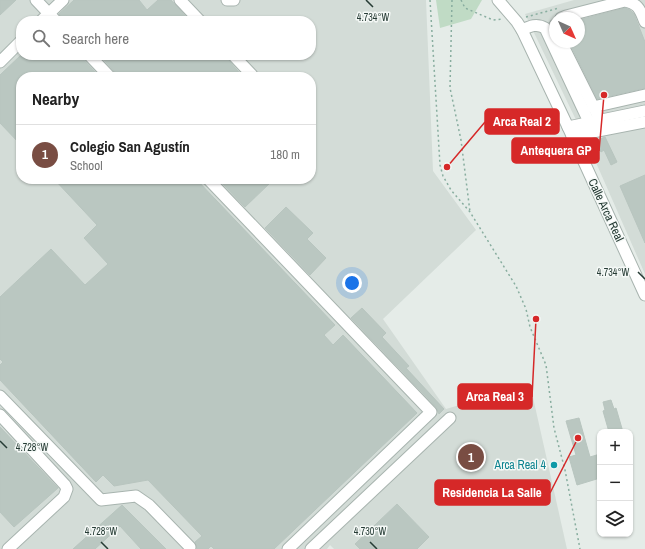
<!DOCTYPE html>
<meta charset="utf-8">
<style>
:root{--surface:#fff;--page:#f2f2f2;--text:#222;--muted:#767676;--line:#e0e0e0;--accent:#794d43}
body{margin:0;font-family:"Archivo Narrow",sans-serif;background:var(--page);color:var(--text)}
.controls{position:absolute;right:12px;bottom:12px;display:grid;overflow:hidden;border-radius:8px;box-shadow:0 1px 3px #0004}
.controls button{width:36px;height:36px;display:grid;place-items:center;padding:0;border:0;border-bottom:1px solid var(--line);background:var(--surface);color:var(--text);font:20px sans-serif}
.compass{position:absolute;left:549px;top:12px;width:36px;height:36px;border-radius:50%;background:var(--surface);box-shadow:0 1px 3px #0004;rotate:135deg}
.you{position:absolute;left:352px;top:283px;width:14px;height:14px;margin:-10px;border:3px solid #fff;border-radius:50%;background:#1a73e8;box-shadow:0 0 0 6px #1a73e833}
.badge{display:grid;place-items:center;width:26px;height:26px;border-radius:50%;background:var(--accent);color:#fff;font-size:13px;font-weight:700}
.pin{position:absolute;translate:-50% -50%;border:2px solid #fff;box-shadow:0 1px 4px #0006}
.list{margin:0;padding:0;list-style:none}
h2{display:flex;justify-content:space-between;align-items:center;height:52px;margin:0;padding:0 16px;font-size:17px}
h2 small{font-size:13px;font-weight:400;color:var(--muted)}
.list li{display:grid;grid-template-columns:26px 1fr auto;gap:12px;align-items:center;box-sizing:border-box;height:60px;padding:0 16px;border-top:1px solid var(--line)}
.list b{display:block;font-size:15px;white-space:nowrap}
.list p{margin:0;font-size:13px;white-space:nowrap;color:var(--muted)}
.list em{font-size:13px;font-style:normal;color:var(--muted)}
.icon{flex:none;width:22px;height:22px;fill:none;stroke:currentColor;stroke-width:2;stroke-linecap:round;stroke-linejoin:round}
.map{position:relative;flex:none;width:645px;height:549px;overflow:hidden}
.search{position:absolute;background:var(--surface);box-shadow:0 1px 3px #0004;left:16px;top:16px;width:300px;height:44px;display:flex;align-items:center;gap:10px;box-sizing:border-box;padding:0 14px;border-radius:16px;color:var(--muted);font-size:15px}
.panel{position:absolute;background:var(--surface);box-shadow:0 1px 3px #0004;left:16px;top:72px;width:300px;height:112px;border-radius:16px}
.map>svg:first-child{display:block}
.built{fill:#d3dcd7;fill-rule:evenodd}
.green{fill:#c0dbc5}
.building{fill:#bac7c1;stroke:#b8c5bf}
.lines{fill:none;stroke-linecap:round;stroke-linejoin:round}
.minor-casing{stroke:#a8b4af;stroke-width:13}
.path{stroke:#88ad9f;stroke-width:1.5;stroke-dasharray:2 3;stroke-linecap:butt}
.minor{stroke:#fff;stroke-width:11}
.ticks{fill:none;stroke:#263c35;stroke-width:1.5}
.culture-dot{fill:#0f9aa8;stroke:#f5f9f7;stroke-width:1.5}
.labels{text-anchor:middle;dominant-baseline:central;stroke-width:3;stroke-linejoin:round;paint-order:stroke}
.street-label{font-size:12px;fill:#263c35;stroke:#f5f9f7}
.culture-label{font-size:12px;fill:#0d838f;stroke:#f5f9f7;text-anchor:end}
.ticks-label{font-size:10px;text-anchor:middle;fill:#263c35;stroke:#f5f9f7;stroke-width:3;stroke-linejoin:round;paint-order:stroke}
.leader{fill:none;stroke:#d62828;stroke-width:1.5}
.callout-dot{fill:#d62828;stroke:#f5f9f7;stroke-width:1.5}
.callout{fill:#d62828;stroke:#d62828;stroke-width:1.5}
.callout-label{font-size:13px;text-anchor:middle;font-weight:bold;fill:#fff}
</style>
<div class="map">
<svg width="645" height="549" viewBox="0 0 645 549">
<rect width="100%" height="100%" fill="#e5ece8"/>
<g class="built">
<path d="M0,0H426L433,171L476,230L383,319L446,409L497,394L501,405L532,393L567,549H417L429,537L397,504L356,544L360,549H334L330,545L327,549H0ZM21,21H311V55H21ZM21,77H311V179H21Z"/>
<path d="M574,0H645V274L590,149L525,14ZM555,18H579V42H555Z"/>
</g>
<path class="green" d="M436,0H482L471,19L440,28Z"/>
<g class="building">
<path d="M0,0H16L0,15Z"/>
<path d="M74,0H139L147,10L158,0H171L190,21H65L59,14Z"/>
<path d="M625,8L630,10L634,14L645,42V88L597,99L569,42H579V20Z"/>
<path d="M21,55H79L100,77H21V145L0,123V75Z"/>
<path d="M99,55H224L243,77H117L115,72Z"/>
<path d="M605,137L617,162L611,165L604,150L601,152L596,141Z"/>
<path d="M645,175V243L620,186Z"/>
<path d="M54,179H196L335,325L324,335L333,345L343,335L417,413L274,549H214L211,546L208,549H197L195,542L202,536L148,480L114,486L103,475L96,482L0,380V365L3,362L0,359V297L51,249L85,285L108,264L84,238L97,225Z"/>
<path d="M218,179H267L270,183L245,207Z"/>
<path d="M286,207L313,233L307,239L326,258L310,275L265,228Z"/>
<path d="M362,308L386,333L382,337L409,366L406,368L444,409L439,414L436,407L351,318Z"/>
<path d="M611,400L614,409L616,408L623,432H609L603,411L605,410L603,402Z"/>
<path d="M579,418L590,457L600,454V478L577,485L569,457L576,455L566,421Z"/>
<path d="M0,427L58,488L14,527L0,512Z"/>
<path d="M397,504L429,537L417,549H360L355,544Z"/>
<path d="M122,505L166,549H141L120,526L95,549H73Z"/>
</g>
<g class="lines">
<defs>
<g id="minor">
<path d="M36,0L56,21"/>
<path d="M180,0L200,21"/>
<path d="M227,0H234"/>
<path d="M498,0L517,22L522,30L568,127L645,295"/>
<path d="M561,18L566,16L625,1C639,4 640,10 645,22"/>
<path d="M41,21L63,0"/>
<path d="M555,25V29"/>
<path d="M522,30C530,26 537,23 545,28L589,122"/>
<path d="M561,42L600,120"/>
<path d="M89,55L110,77"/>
<path d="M233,55L252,75L250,77"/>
<path d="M0,62L21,41"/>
<path d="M593,107L645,95"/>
<path d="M568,127L645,111"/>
<path d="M572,136L645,122"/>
<path d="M208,179L431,412L288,549"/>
<path d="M0,396L101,500L136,496L149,505L190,547"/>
<path d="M0,415L65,485L67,489L64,497L8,549"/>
<path d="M311,549L450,418"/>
</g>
</defs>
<use href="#minor" class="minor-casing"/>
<g class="path">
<path d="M430,0L440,165L443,176L451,190L470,212L516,286L526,309L530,327L546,365L554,428L565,470L580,549"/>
<path d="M452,0L450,88L461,140L470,212"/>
<path d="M461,0L465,8L493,20L503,19"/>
<path d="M526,17L559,8"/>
</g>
<use href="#minor" class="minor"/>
</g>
<path class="ticks" d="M366,0L373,7M638,272L645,279M0,441L7,448M101,542L108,549M370,542L377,549"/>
<circle class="culture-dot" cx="554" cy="465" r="4"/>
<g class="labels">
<g class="street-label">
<text transform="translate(606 210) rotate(65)">Calle Arca Real</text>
</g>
<g class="culture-label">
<text x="546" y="465">Arca Real 4</text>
</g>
</g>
<g class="ticks-label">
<text x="373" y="21">4.734°W</text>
<text x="613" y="276">4.734°W</text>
<text x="32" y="451">4.728°W</text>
<text x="101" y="535">4.728°W</text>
<text x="370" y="535">4.730°W</text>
</g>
<path class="leader" d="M447 167L485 122M604 95L599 151M536 319L532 397M578 438L550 493"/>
<g class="callout-dot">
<circle cx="447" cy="167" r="4"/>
<circle cx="604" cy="95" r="4"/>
<circle cx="536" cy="319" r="4"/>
<circle cx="578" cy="438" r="4"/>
</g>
<g class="callout">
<rect x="485" y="109" width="74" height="25" rx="4"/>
<rect x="512" y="138" width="87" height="25" rx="4"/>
<rect x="458" y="384" width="74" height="25" rx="4"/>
<rect x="435" y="480" width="115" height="25" rx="4"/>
</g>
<g class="callout-label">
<text x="522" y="126">Arca Real 2</text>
<text x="556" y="155">Antequera GP</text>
<text x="495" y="401">Arca Real 3</text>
<text x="492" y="497">Residencia La Salle</text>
</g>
</svg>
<div class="controls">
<button>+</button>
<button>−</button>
<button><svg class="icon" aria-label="layers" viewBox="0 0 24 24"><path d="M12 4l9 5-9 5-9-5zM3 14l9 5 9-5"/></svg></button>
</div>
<svg class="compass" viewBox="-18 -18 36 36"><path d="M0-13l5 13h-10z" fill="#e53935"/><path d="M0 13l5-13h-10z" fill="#767676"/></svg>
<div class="you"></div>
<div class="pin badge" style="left:471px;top:457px">1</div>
<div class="search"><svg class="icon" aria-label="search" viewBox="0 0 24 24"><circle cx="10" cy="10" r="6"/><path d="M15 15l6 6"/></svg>Search here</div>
<section class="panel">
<h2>Nearby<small></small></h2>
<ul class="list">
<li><span class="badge">1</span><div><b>Colegio San Agustín</b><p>School</p></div><em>180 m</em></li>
</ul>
</section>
</div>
